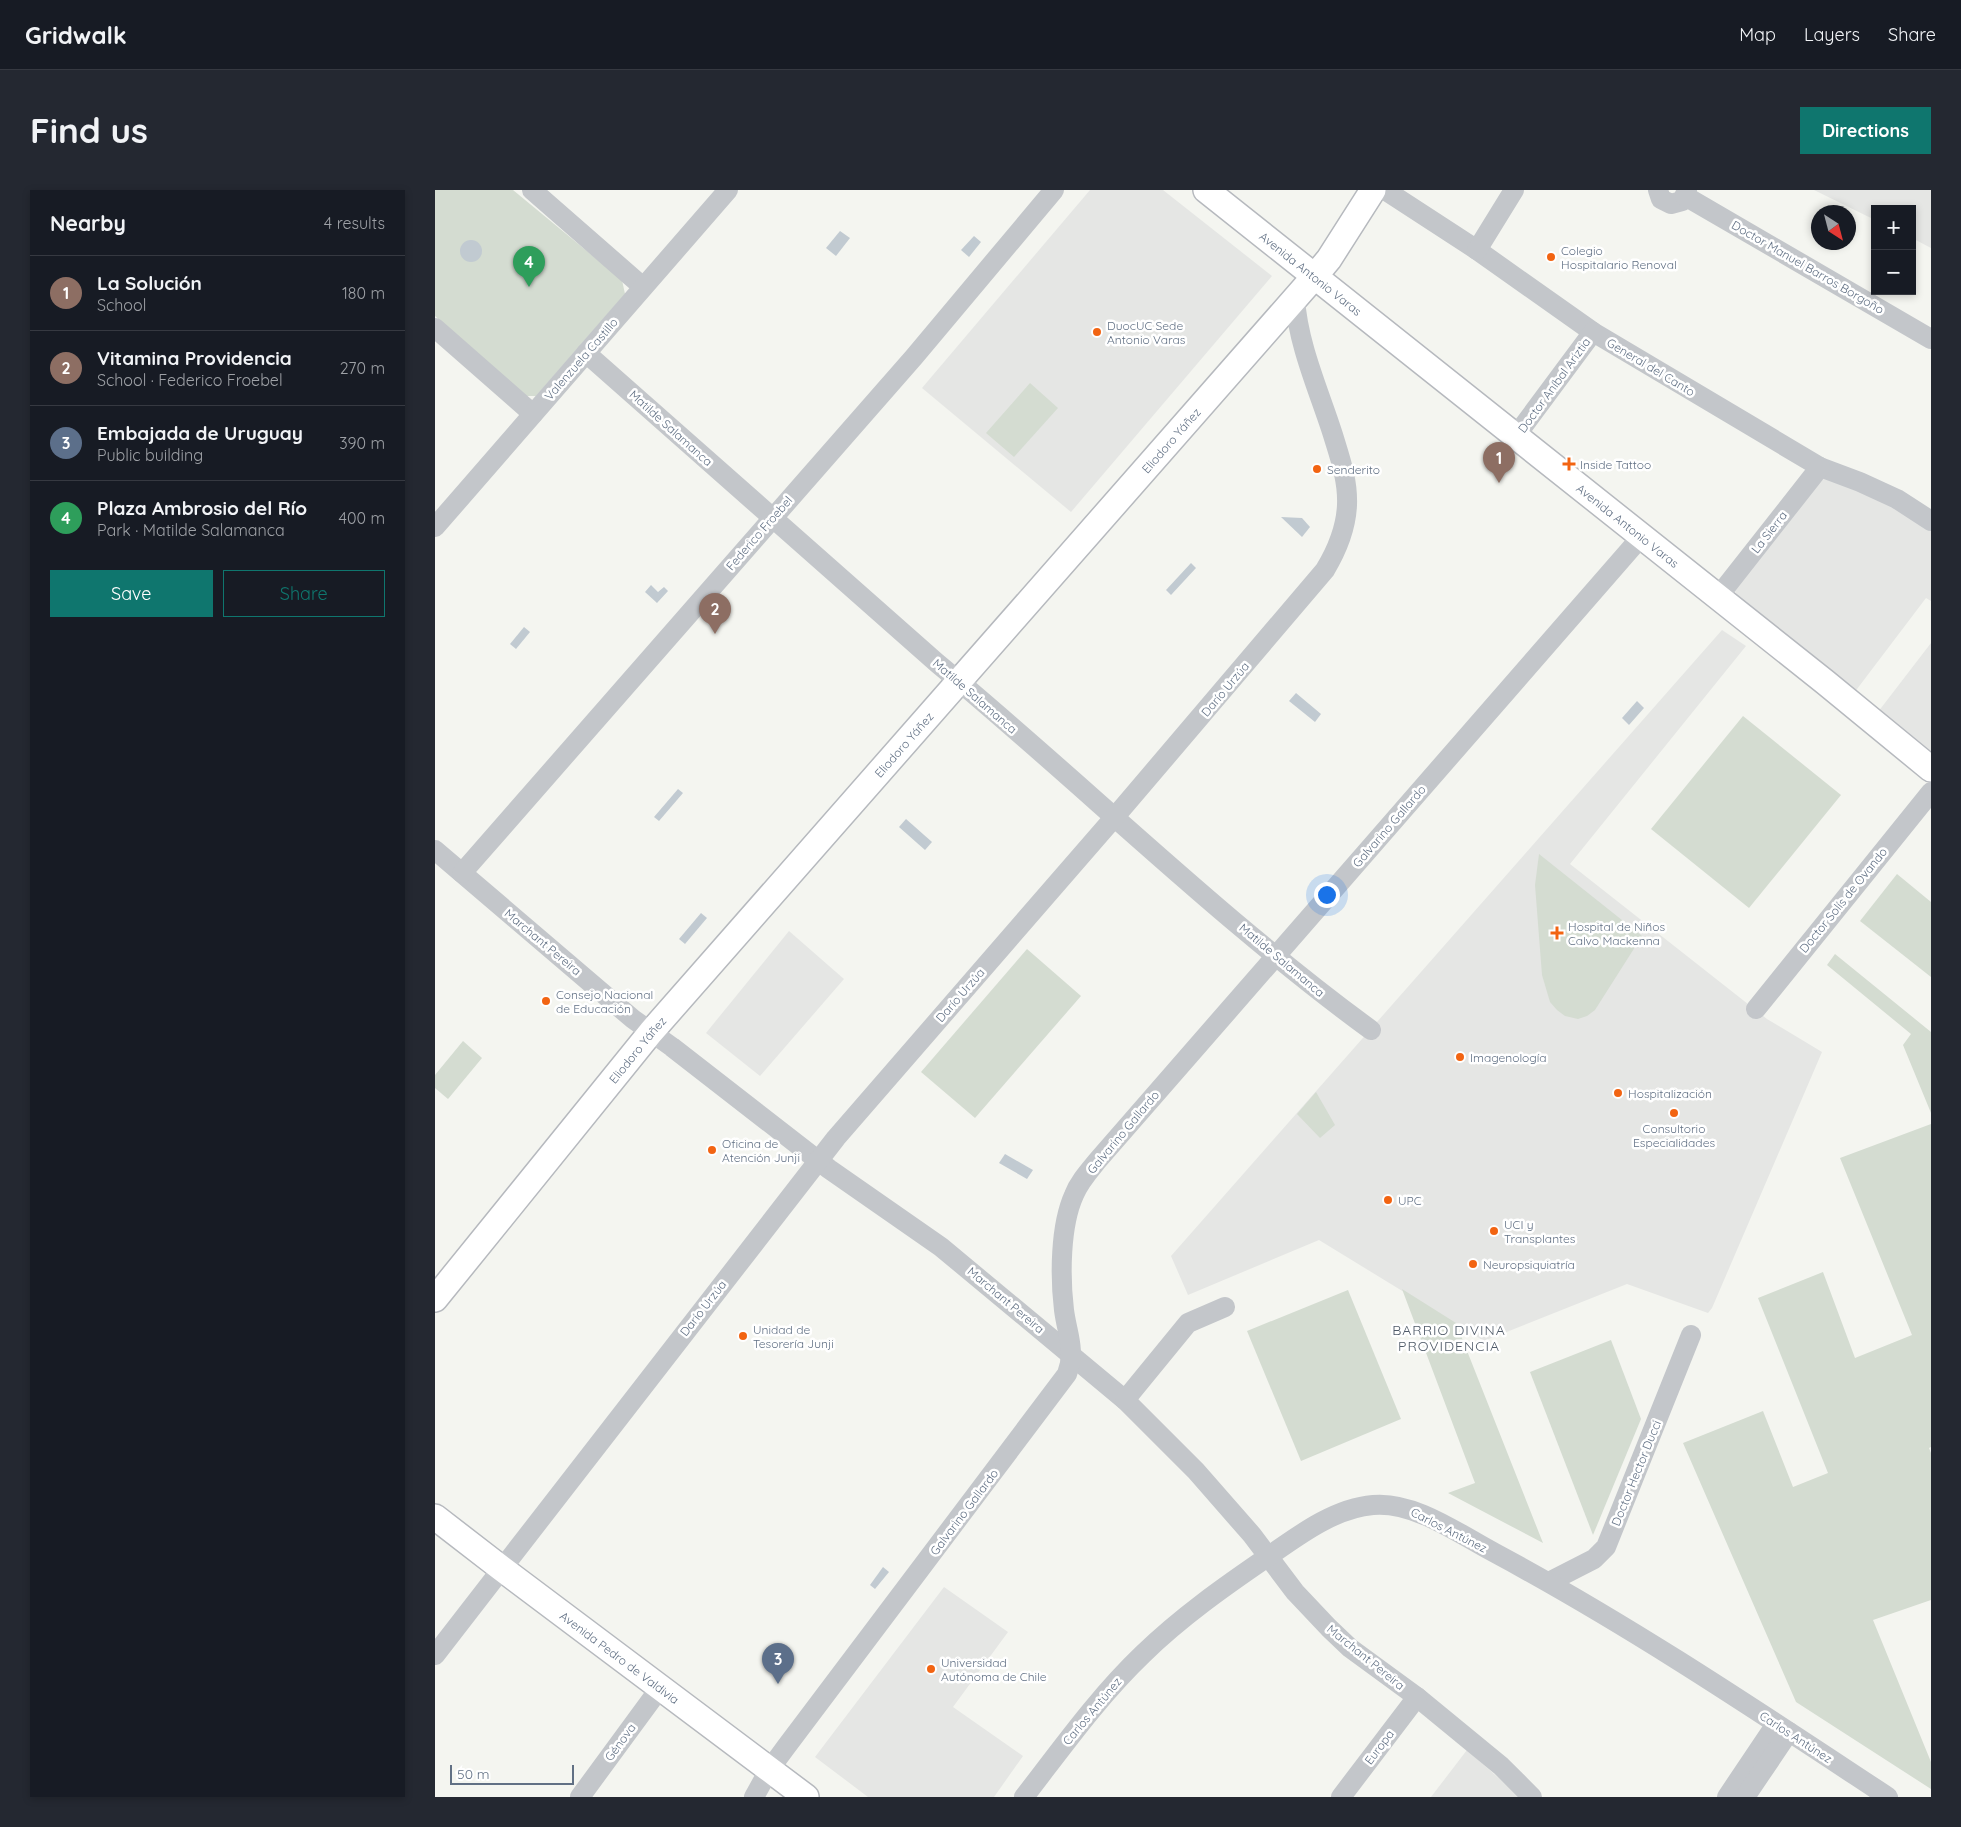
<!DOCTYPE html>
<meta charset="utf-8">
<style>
:root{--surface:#171b24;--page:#242831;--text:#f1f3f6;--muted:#9ea1a6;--line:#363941;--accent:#0f766e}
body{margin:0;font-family:Quicksand,sans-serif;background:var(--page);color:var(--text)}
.controls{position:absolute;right:15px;top:15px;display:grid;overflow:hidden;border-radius:0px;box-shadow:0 2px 8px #0003}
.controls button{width:45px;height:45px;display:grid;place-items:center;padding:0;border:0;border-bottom:1px solid var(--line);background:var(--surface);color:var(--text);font:25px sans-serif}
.compass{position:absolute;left:1376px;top:15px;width:45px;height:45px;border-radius:50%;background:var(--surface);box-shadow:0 2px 8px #0003;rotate:144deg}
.scale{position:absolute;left:15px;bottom:12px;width:124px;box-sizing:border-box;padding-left:5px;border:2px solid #617084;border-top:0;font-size:14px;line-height:18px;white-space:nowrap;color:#617084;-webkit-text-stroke:4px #fff;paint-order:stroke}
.you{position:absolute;left:891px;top:704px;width:18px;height:18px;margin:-12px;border:4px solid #fff;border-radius:50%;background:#1a73e8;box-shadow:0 0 0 8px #1a73e833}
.badge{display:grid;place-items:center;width:32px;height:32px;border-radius:50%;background:var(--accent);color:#fff;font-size:16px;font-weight:700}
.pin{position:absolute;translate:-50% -41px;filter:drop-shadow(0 1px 2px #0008)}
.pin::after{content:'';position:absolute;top:26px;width:18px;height:15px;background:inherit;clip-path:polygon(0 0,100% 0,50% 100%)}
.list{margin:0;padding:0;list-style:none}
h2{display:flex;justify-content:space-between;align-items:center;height:65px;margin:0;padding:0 20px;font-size:21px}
h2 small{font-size:16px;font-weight:400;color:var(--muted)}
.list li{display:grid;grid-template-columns:32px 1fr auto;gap:15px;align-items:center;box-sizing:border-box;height:75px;padding:0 20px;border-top:1px solid var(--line)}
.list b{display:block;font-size:19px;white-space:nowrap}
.list p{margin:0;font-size:16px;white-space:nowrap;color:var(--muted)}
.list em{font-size:16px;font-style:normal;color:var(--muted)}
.actions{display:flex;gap:10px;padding:15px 20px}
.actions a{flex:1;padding:11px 0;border:1px solid var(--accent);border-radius:0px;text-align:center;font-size:18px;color:var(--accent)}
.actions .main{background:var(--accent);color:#fff}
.map{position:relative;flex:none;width:1496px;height:1607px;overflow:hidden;border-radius:0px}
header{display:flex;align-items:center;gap:30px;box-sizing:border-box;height:70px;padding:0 25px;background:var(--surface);border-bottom:1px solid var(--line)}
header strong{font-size:24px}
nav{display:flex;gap:28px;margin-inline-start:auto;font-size:18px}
.intro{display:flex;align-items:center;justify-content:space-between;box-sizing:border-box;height:120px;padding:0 30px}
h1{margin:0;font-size:35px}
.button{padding:12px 22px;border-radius:0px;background:var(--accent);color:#fff;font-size:18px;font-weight:700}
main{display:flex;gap:30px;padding:0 30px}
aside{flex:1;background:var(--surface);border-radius:0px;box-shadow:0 2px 8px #0003}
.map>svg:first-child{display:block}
.built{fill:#e5e6e4}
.green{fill:#d4dcd1}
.water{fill:#c1cad1}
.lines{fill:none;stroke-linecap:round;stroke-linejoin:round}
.major-casing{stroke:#b6b9be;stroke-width:28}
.minor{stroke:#c3c6ca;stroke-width:20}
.major{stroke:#fff;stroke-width:25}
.poi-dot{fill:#f26412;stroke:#fff;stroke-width:2}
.labels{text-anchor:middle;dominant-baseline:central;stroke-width:5;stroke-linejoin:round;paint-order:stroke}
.poi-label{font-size:12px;fill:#617084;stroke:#fff;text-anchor:start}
.street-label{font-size:12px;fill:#617084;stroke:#fff}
.neighbourhood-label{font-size:14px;letter-spacing:1px;fill:#4f5a68;stroke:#fff}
</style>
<header>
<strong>Gridwalk</strong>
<nav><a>Map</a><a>Layers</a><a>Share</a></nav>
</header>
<div class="intro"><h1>Find us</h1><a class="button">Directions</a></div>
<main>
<aside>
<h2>Nearby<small>4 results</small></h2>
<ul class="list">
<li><span class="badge" style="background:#8d6e63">1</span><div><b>La Solución</b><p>School</p></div><em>180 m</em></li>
<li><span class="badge" style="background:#8d6e63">2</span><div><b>Vitamina Providencia</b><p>School · Federico Froebel</p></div><em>270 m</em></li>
<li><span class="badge" style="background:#5c6f8a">3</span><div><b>Embajada de Uruguay</b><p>Public building</p></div><em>390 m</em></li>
<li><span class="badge" style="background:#2e9e5b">4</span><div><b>Plaza Ambrosio del Río</b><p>Park · Matilde Salamanca</p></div><em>400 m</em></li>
</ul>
<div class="actions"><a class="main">Save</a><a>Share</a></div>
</aside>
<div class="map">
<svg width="1496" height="1607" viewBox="0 0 1496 1607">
<rect width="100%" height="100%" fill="#f4f5f0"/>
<g class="built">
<path d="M655,0H728L837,86L636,322L487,198Z"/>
<path d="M1379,0H1496V58L1477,48V19H1440V30Z"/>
<path d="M1390,288L1422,298L1496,338V411L1491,408L1419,503L1302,406L1300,401L1301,398L1383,293Z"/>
<path d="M1287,440L1311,456L1135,674L1332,829L1387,862L1277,1118L1273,1123L1192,1094L1049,1151L884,1050L753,1105L736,1066Z"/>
<path d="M1496,453V565L1443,522Z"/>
<path d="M354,741L409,789L325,886L271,843Z"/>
<path d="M509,1397L573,1442L518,1517L588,1566L559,1607H433L380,1567Z"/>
<path d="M1032,1560L1085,1607H996Z"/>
</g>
<g class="green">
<path d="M0,0H78L187,90L190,104L101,206H90L0,126Z"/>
<path d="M595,193L623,218L579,267L551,243Z"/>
<path d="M1308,526L1406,605L1314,718L1216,639Z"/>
<path d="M1104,664L1207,746L1160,820L1152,826L1143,829L1130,826L1122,820L1115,812L1107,785L1100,695Z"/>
<path d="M1462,684L1496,712V787L1425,731Z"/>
<path d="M592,759L646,806L540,928L486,882Z"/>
<path d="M1400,764L1496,842V923L1468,855L1476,844L1392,775Z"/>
<path d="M28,851L47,868L13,909L0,898V885Z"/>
<path d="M881,902L900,935L885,948L862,924Z"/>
<path d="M1496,934V1257L1494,1258L1496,1263V1410L1438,1430L1496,1572V1599L1361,1512L1248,1253L1328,1221L1358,1297L1393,1283L1323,1108L1388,1082L1420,1168L1477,1145L1405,968Z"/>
<path d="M967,1099L1021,1133L1108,1353L1013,1303L1040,1293Z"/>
<path d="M913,1100L966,1229L866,1271L812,1141Z"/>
<path d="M1176,1150L1206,1229L1158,1345L1095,1182Z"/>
</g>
<g class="water">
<path d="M405,41L415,48L401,66L391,58Z"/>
<path d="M539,46L546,52L534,67L526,60Z"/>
<circle cx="36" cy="61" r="11"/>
<path d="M846,327L867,328L875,337L867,347Z"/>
<path d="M756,373L761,378L736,405L731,400Z"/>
<path d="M216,395L223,402L229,397L233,401L222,413L210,402Z"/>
<path d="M89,437L95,442L81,459L75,454Z"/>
<path d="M861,503L886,524L880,532L854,511Z"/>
<path d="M1202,511L1209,518L1194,535L1187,528Z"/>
<path d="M243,599L248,603L224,631L219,627Z"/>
<path d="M471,629L497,652L490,660L464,637Z"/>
<path d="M266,723L272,728L250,754L244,749Z"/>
<path d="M570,964L598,980L592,989L564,973Z"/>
<path d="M448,1377L454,1382L440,1399L435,1395Z"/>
</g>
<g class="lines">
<defs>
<g id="major">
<path id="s1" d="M771,0L1390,492L1496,579"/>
<path id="s2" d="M0,1109L216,842L879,87L894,69L938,0"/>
<path id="s3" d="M0,1327L66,1378L371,1607"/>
</g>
</defs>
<use href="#major" class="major-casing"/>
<g class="minor">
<path d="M97,0L208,97"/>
<path d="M950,0L1042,60L1158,142L1385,277L1425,292L1462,309L1496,331"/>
<path d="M1223,0L1226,9L1236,14L1247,11L1252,0"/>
<path d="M1250,6L1496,149"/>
<path d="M1042,60L1079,0"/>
<path d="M0,138L98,224"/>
<path d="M151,163L502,473C648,594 783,728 936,840"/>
<path d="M1080,247L1158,142"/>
<path d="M0,337L293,0"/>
<path d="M1282,408L1385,277"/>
<path d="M0,660L198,829L237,857L394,979L506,1057L690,1210L761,1281L817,1345L860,1402L894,1438L915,1458L982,1507L1066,1576L1097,1607"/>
<path d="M27,683L479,167L619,0"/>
<path d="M1321,819L1496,602"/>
<path d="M690,1210L753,1133L790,1117"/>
<path d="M1114,1392L1159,1369L1171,1357L1256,1145"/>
<path d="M0,1465L401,948L690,615L890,380C902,360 911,339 912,315C913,290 905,268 898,245C884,201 863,155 860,109"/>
<path d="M145,1607L225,1498"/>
<path d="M319,1607L334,1580L351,1557L632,1184C641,1159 632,1144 629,1120C625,1087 625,1036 639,1005C644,992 654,981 663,970L1206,347"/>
<path d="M589,1607C627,1558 663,1507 708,1464C746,1427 790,1396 834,1366C864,1345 900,1318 938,1315C979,1311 1024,1344 1060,1363C1196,1436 1324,1522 1453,1607"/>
<path d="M906,1607L982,1507"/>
<path d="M1292,1607L1341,1534"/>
<path d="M1310,1607L1354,1542"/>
</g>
<use href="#major" class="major"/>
</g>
<g class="poi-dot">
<circle cx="1116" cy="67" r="5"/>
<circle cx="662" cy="142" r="5"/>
<path d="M1131.5 266.5h5v5h5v5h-5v5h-5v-5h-5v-5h5z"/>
<circle cx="882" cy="279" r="5"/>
<path d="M1119.5 735.5h5v5h5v5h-5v5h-5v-5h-5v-5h5z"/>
<circle cx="111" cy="811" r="5"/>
<circle cx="1025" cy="867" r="5"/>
<circle cx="1183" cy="903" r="5"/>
<circle cx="1239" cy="923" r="5"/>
<circle cx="277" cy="960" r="5"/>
<circle cx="953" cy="1010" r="5"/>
<circle cx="1059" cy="1041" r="5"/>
<circle cx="1038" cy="1074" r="5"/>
<circle cx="308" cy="1146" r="5"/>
<circle cx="496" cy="1479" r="5"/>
</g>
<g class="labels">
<g class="poi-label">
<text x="1126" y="60">Colegio<tspan x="1126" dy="14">Hospitalario Renoval</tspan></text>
<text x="672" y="135">DuocUC Sede<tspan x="672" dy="14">Antonio Varas</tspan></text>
<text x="1145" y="274">Inside Tattoo</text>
<text x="892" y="279">Senderito</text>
<text x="1133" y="736">Hospital de Niños<tspan x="1133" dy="14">Calvo Mackenna</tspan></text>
<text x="121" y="804">Consejo Nacional<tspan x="121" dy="14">de Educación</tspan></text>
<text x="1035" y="867">Imagenología</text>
<text x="1193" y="903">Hospitalización</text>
<text x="1239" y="938" text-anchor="middle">Consultorio<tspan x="1239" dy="14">Especialidades</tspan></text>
<text x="287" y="953">Oficina de<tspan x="287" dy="14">Atención Junji</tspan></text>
<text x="963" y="1010">UPC</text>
<text x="1069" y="1034">UCI y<tspan x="1069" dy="14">Transplantes</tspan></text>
<text x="1048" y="1074">Neuropsiquiatría</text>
<text x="318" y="1139">Unidad de<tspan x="318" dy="14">Tesorería Junji</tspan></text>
<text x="506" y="1472">Universidad<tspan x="506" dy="14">Autónoma de Chile</tspan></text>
</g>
<g class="street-label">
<text transform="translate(1373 77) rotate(30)">Doctor Manuel Barros Borgoño</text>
<text stroke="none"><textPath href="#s1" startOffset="134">Avenida Antonio Varas</textPath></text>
<text transform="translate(146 169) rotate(-49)">Valenzuela Castillo</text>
<text transform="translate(1216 177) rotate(31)">General del Canto</text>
<text transform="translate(1119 195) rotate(-54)">Doctor Aníbal Ariztia</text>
<text transform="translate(236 238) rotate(42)">Matilde Salamanca</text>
<text stroke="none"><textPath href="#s2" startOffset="1131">Eliodoro Yáñez</textPath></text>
<text stroke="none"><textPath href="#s1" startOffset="539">Avenida Antonio Varas</textPath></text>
<text transform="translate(1334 342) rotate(-52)">La Sierra</text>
<text transform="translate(324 343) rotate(-49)">Federico Froebel</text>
<text transform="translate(790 499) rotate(-50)">Darío Urzúa</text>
<text transform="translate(540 506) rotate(41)">Matilde Salamanca</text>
<text stroke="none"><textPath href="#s2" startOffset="726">Eliodoro Yáñez</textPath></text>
<text transform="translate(954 636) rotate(-49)">Galvarino Gallardo</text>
<text transform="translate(1408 710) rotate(-51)">Doctor Solís de Ovando</text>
<text transform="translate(108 752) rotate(40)">Marchant Pereira</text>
<text transform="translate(847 770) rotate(40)">Matilde Salamanca</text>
<text transform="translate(525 805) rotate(-49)">Darío Urzúa</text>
<text stroke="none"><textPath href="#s2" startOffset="321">Eliodoro Yáñez</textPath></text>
<text transform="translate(688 942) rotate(-50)">Galvarino Gallardo</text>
<text transform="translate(571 1110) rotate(40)">Marchant Pereira</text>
<text transform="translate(268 1118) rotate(-52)">Darío Urzúa</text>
<text transform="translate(1201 1283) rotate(-68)">Doctor Hector Ducci</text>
<text transform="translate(529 1322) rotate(-53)">Galvarino Gallardo</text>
<text transform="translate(1014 1340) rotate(27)">Carlos Antúnez</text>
<text transform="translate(931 1467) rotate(39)">Marchant Pereira</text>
<text stroke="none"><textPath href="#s3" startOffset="232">Avenida Pedro de Valdivia</textPath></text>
<text transform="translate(657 1521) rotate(-50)">Carlos Antúnez</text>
<text transform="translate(1361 1547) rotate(33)">Carlos Antúnez</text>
<text transform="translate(185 1552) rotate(-54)">Génova</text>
<text transform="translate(944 1557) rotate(-53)">Europa</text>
</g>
<g class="neighbourhood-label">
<text x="1014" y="1140">BARRIO DIVINA<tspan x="1014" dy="16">PROVIDENCIA</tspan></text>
</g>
</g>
</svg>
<div class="controls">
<button>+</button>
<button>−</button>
</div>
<svg class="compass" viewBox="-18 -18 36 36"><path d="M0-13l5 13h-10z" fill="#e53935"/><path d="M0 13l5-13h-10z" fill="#9ea1a6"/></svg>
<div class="scale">50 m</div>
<div class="you"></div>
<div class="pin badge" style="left:1064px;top:293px;background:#8d6e63">1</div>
<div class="pin badge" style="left:280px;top:444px;background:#8d6e63">2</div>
<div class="pin badge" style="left:343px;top:1494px;background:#5c6f8a">3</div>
<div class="pin badge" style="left:94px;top:97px;background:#2e9e5b">4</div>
</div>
</main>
